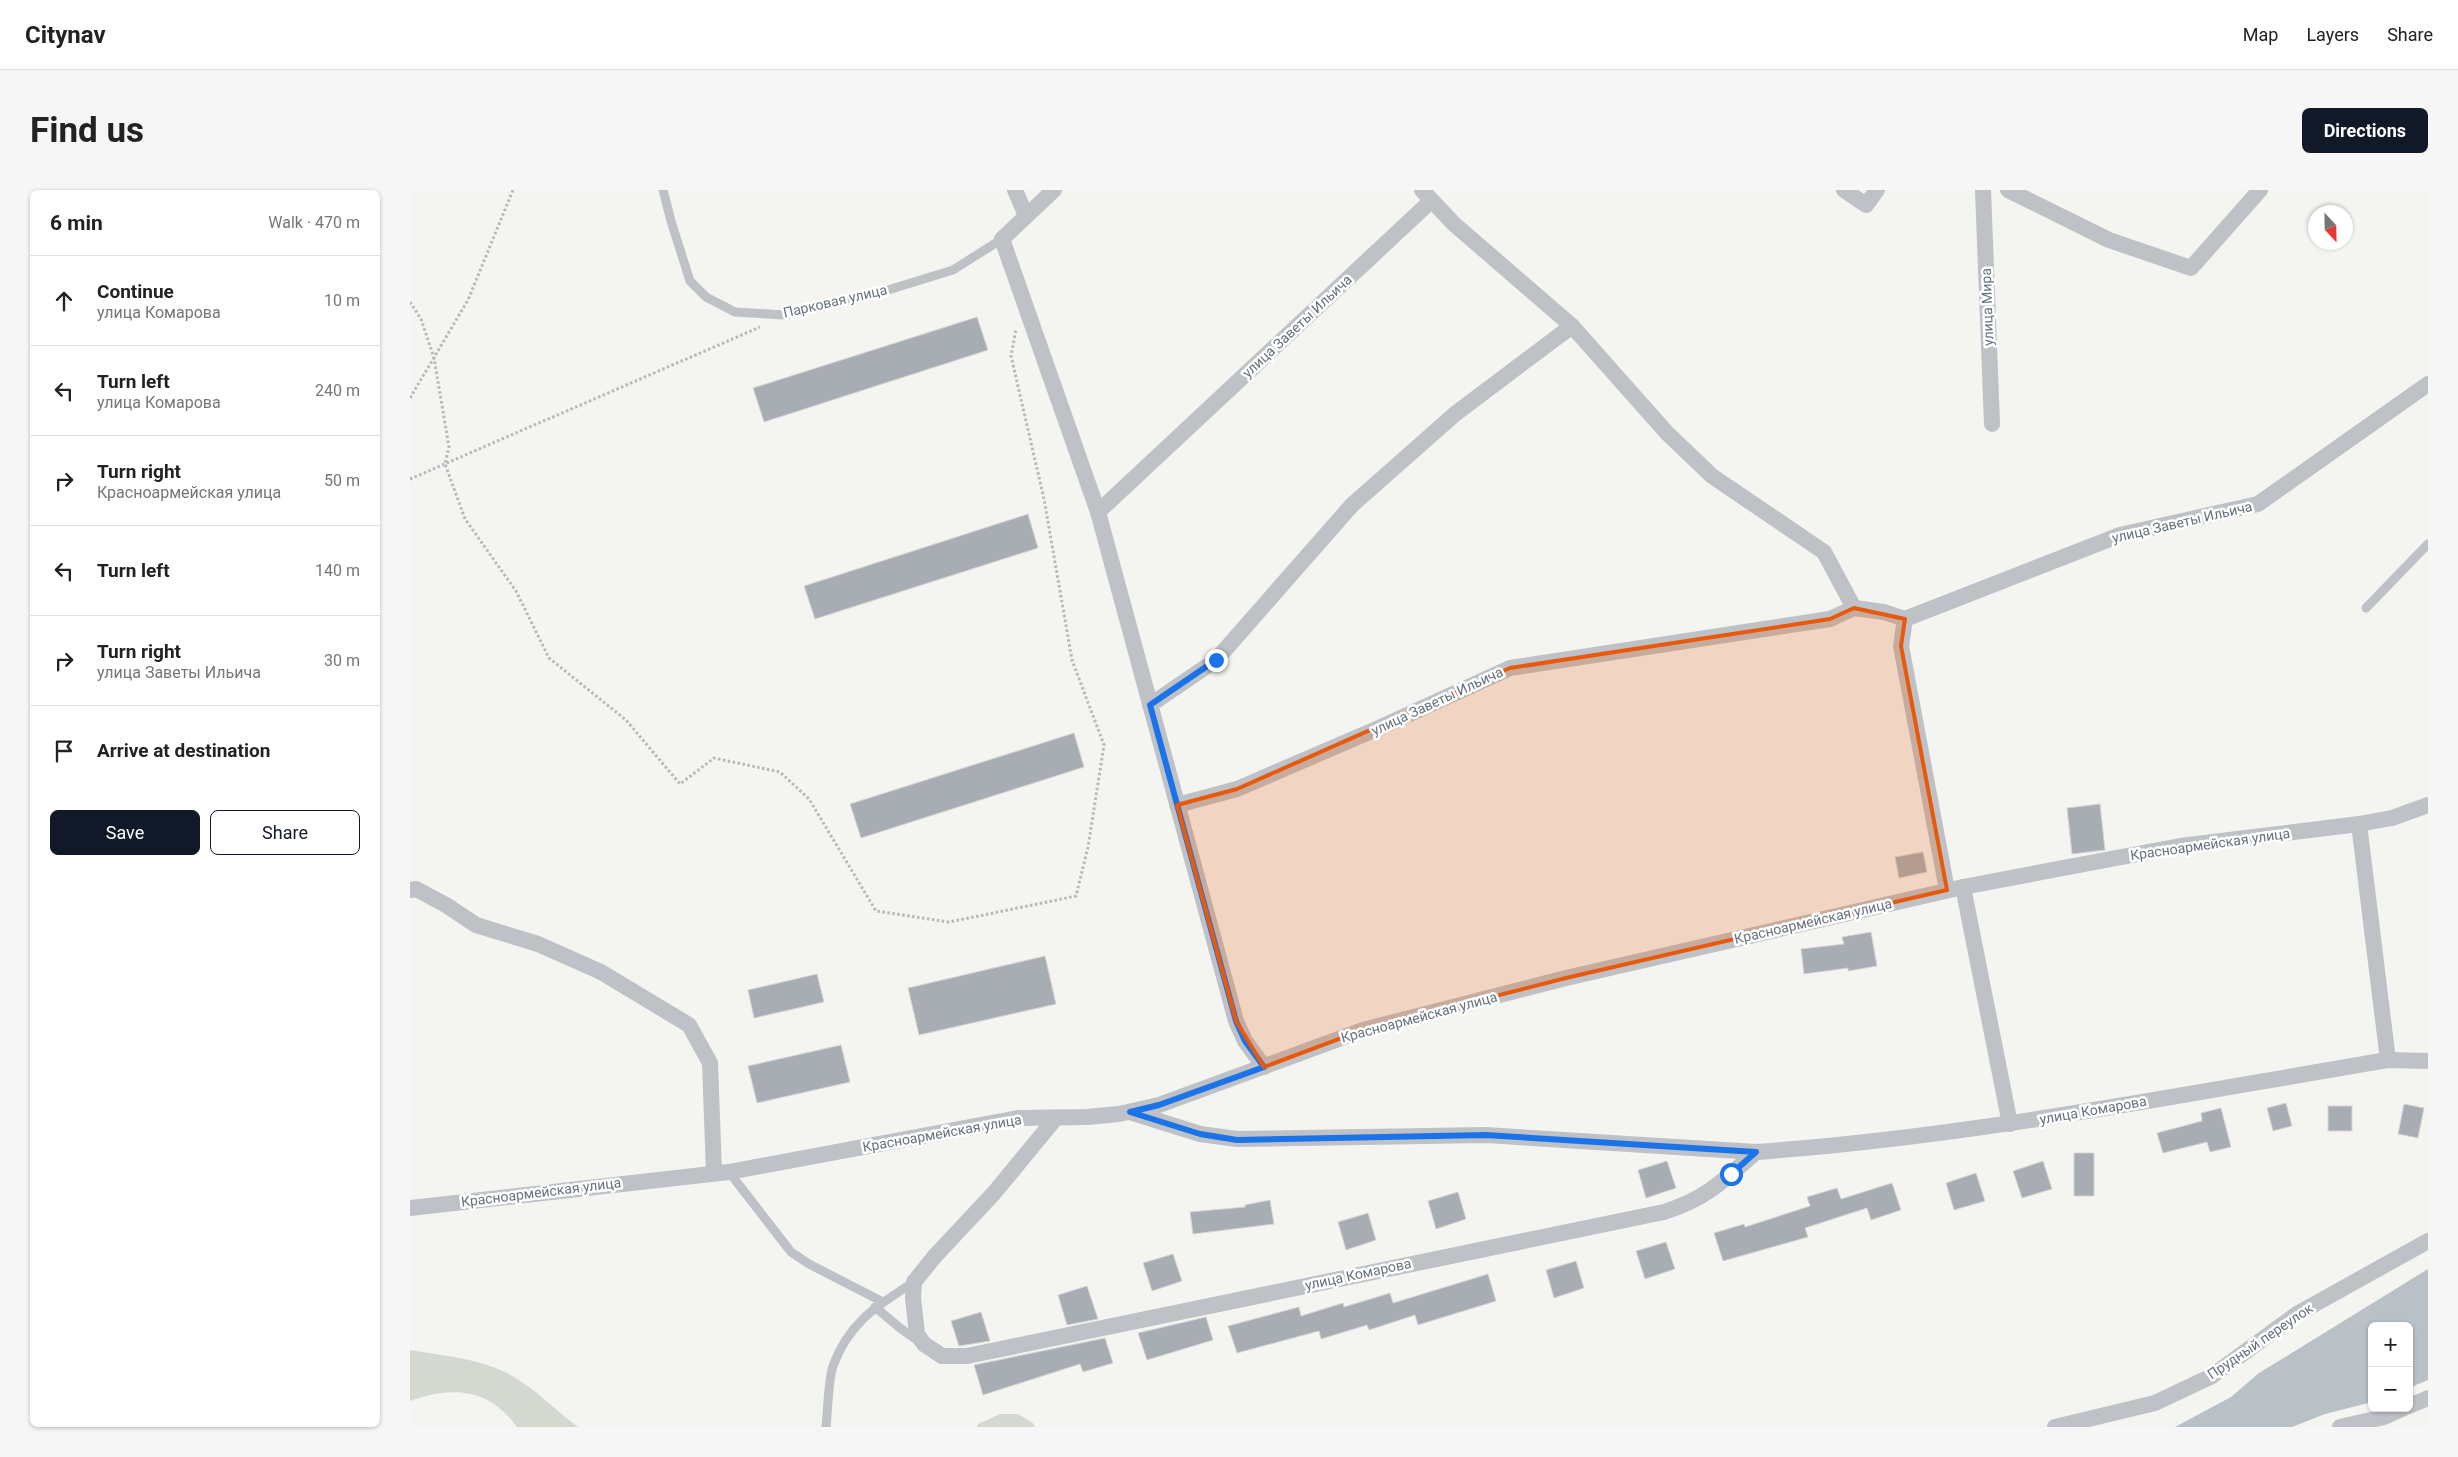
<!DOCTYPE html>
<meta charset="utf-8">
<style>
:root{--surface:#fff;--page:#f6f6f6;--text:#222;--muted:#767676;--line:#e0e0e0;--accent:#111827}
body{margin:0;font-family:Roboto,sans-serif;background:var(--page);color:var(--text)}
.controls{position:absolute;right:15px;bottom:15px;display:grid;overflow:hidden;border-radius:8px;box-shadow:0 1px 4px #0004}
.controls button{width:45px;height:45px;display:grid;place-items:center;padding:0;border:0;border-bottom:1px solid var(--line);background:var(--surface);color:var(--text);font:25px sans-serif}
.compass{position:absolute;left:1898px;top:15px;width:45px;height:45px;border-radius:50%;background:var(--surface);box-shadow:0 1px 4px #0004;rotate:158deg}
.stop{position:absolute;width:15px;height:15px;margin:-11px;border:4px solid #1a73e8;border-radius:50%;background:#fff}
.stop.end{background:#1a73e8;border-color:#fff;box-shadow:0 1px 5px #0008}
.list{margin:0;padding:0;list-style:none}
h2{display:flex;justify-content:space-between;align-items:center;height:65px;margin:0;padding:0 20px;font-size:21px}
h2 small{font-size:16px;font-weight:400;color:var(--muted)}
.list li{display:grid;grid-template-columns:32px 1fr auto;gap:15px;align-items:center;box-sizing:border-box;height:90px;padding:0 20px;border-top:1px solid var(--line)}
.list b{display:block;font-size:19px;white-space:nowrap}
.list p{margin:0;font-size:16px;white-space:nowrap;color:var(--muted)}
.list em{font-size:16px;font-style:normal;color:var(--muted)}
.actions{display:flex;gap:10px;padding:15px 20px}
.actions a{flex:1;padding:11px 0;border:1px solid var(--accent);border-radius:8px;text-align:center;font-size:18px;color:var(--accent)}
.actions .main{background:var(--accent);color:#fff}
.icon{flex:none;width:28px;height:28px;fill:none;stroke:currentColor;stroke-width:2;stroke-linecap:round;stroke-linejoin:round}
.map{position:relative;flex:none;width:2018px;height:1237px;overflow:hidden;border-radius:8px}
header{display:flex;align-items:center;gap:30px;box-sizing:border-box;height:70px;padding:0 25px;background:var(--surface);border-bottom:1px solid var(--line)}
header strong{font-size:24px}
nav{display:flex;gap:28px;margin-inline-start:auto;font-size:18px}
.intro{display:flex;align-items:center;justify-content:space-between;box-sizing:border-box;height:120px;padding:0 30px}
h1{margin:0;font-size:35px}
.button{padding:12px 22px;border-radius:8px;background:var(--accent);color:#fff;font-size:18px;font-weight:700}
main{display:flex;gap:30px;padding:0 30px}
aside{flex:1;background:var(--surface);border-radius:8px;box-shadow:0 1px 4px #0004}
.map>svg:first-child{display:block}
.green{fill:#d3d9d1}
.water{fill:#b9c1c7}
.building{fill:#a8adb3;stroke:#d5d6d4}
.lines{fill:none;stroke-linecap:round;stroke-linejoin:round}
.path{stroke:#b6b8bb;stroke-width:3;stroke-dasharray:2.5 2.5;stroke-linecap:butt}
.service{stroke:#bec1c5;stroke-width:9}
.minor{stroke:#bec1c5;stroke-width:16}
.route{stroke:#1a73e8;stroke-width:6}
.marked{fill:#e8590c;fill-opacity:0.2;stroke:#e8590c;stroke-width:4;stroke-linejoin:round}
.labels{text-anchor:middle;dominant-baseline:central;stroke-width:5;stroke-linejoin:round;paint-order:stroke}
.street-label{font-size:14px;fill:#66717f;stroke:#fff}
</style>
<header>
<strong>Citynav</strong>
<nav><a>Map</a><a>Layers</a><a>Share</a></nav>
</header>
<div class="intro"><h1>Find us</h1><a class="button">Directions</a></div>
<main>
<aside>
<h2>6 min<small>Walk · 470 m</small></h2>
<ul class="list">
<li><svg class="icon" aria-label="ahead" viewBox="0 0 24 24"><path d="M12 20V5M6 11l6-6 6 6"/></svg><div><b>Continue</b><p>улица Комарова</p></div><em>10 m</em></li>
<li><svg class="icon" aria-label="left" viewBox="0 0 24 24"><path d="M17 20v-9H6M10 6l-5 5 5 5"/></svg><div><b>Turn left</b><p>улица Комарова</p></div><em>240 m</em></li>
<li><svg class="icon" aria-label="right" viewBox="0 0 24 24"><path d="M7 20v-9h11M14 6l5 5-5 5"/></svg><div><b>Turn right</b><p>Красноармейская улица</p></div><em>50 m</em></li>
<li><svg class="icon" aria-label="left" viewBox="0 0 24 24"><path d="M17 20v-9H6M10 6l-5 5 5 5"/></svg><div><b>Turn left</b></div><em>140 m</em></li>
<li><svg class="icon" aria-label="right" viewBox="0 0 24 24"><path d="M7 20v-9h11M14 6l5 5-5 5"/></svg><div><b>Turn right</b><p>улица Заветы Ильича</p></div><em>30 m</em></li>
<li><svg class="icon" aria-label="arrive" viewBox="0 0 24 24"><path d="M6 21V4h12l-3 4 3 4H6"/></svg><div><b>Arrive at destination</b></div></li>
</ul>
<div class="actions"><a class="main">Save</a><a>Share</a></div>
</aside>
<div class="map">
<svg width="2018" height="1237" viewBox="0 0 2018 1237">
<rect width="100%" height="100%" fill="#f4f4f1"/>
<g class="green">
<path d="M0,1160C34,1166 75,1169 104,1187C128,1201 146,1221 168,1237H107C79,1198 42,1196 0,1211Z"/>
<path d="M590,1224H608L624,1234L625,1237H567L568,1234Z"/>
</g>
<path class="water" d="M2018,1079V1190L1999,1198V1136H1962V1212L1915,1224L1882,1237H1765L1821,1207L1849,1183Z"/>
<g class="building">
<path d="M567,127L578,160L354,232L343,198Z"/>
<path d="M618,324L628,358L405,429L394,396Z"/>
<path d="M664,543L674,577L451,648L440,614Z"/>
<path d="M1690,614L1695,660L1662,664L1657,618Z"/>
<path d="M1513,662L1517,682L1489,688L1485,667Z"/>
<path d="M1461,742L1467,776L1438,781V778L1394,784L1391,759L1434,754L1432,747Z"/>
<path d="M635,766L646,814L509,845L498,798Z"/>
<path d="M407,784L414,812L344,828L338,800Z"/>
<path d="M431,855L440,892L347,913L338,876Z"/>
<path d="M1876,913L1882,936L1863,941L1857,918Z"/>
<path d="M1994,914L2014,918L2008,948L1988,944Z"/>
<rect x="1918" y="916" width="24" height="25"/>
<path d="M1811,918L1821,957L1800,962L1797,952L1753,963L1747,943L1792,931L1791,923Z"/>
<rect x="1664" y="963" width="20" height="43"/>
<path d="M1257,971L1266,998L1236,1008L1228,980Z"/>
<path d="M1633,971L1642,999L1612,1008L1603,981Z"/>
<path d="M1566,983L1575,1011L1544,1020L1536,993Z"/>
<path d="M1482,993L1491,1020L1461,1030L1457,1018L1395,1038L1398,1047L1313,1071L1304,1043L1334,1034L1335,1037L1400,1016L1397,1007L1427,998L1431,1009Z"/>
<path d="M1048,1002L1056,1029L1026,1039L1018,1011Z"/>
<path d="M860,1010L864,1034L783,1044L780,1022L835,1017V1015Z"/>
<path d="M958,1023L966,1050L936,1060L928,1032Z"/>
<path d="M1256,1052L1265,1079L1235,1089L1226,1061Z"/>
<path d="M763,1064L772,1091L742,1101L733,1073Z"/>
<path d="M1166,1071L1174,1098L1144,1108L1136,1080Z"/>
<path d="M1078,1084L1086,1111L1008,1135L1005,1125L959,1140L957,1135L911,1149L909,1141L827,1163L818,1136L889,1117L891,1126L933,1113L934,1117L980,1103L983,1113Z"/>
<path d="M677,1096L688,1129L657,1135L648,1105Z"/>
<path d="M571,1122L580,1151L549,1156L541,1131Z"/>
<path d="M796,1127L803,1150L737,1170L728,1143Z"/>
<path d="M695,1148L703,1173L673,1182L670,1174L573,1205L564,1175Z"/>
</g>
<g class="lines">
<g class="path">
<path d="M0,112L11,129L24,168L39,257L35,274L55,329L106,401L139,468L216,530L270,594L304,568L370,582L399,609L466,721L539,732L666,706L678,657L694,555L662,470L634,309L601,166L606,139"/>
<path d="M0,208L58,110L103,0"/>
<path d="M0,289L350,137"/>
</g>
<g class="service">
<path d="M253,0L261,31L280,91L296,107L325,122L375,125L478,100L543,80L592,49"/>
<path d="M1956,418L2018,354"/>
<path d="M319,982L381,1062L399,1074L473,1112"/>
<path d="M465,1117L490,1138L507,1150"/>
<path d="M416,1237C418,1219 418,1192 423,1176C439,1132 467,1116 504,1092"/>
</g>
<g class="minor">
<path d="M605,0L616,26"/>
<path d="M644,0L592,49L688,322L826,831L835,851L854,877"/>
<path d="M1012,0L1044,34L1162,136L1257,243L1302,286L1414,362L1444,418"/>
<path d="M1434,0L1456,15L1467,0"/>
<path d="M1573,0L1582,234"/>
<path d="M1598,0L1699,50L1781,78L1850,0"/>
<path d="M688,322L1021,11"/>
<path d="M1495,429L1491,456L1537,700"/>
<path d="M740,515L806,470L942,315L1045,224L1162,136"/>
<path d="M767,615L827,599L971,537L1100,478L1420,429L1444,418L1474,422L1495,429L1710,345L1848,314L2018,194"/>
<path d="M1949,634L1978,870"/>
<path d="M1553,697L1600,934"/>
<path d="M0,700L6,699L36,715L66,735L128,754L191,782L279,835L300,873L304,983"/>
<path d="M720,922L790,944L827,949L1076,945L1346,962C1558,947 1768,905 1978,870L2018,871"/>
<path d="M645,929L584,1003L525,1066L504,1092L503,1108L507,1144L514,1154L532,1166H557L1254,1022C1297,1008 1313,991 1346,962"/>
<path d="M0,1018L319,982L608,928L677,927L709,924L749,915L953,840L1156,788L1553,697L1770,656L1949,634L1982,628L2018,615"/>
<path d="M1999,1216L2018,1208"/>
<path d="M1645,1237L1745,1213L1802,1186L1887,1124L2018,1051"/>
<path d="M1930,1237L1974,1227L1994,1218"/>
</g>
</g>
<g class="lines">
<path class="route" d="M806,470L740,515L826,831L835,851L854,877L749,915L720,922L790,944L827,950L1076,945L1346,962L1321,984"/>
</g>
<path class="marked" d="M1444,418L1495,429L1491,456L1537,700L1156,788L953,840L854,877L826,831L767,615L827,599L1100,478L1420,429Z"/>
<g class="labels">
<g class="street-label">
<text transform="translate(425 111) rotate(-13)">Парковая улица</text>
<text transform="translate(1577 117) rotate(-92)">улица Мира</text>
<text transform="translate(887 136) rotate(-43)">улица Заветы Ильича</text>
<text transform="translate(1772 332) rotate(-13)">улица Заветы Ильича</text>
<text transform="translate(1027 511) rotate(-25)">улица Заветы Ильича</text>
<text transform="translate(1800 654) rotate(-8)">Красноармейская улица</text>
<text transform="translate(1403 731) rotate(-13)">Красноармейская улица</text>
<text transform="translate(1009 827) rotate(-15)">Красноармейская улица</text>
<text transform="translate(1683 920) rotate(-10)">улица Комарова</text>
<text transform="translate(532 943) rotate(-10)">Красноармейская улица</text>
<text transform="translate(131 1002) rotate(-7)">Красноармейская улица</text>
<text transform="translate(948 1084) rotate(-12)">улица Комарова</text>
<text transform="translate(1850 1151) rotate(-34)">Прудный переулок</text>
</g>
</g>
</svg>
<div class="controls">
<button>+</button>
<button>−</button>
</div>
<svg class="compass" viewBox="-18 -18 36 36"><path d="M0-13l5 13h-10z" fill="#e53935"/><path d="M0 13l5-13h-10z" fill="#767676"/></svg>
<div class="stop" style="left:1321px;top:984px"></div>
<div class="stop end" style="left:806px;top:470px"></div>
</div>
</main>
